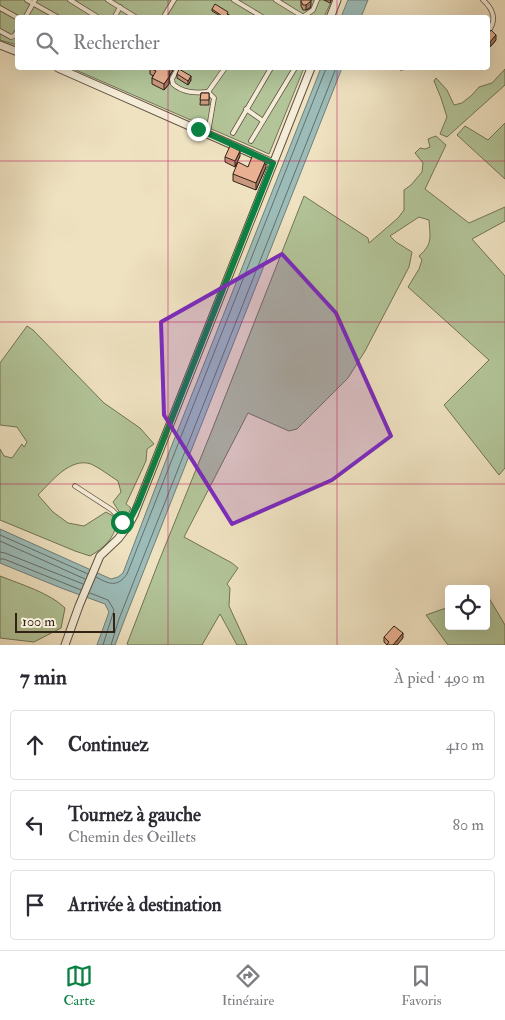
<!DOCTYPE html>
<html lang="fr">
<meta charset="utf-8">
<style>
:root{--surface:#fff;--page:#f7f7f7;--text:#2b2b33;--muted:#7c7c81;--line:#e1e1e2;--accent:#0b8043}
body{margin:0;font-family:"IM FELL Double Pica",serif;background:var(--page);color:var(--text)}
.controls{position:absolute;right:15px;bottom:15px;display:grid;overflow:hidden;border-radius:5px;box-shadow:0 5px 20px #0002}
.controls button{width:45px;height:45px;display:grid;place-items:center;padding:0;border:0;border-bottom:1px solid var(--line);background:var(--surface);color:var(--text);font:25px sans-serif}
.scale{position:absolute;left:15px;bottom:12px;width:100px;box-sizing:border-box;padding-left:5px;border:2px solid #312216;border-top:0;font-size:14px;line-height:18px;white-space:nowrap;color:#312216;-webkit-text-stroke:4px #f5ecd7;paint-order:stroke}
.stop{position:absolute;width:15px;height:15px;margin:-11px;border:4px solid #0b8043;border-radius:50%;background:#fff}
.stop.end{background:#0b8043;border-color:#fff;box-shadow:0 1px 5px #0008}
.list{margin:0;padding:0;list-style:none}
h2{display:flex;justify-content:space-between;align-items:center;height:65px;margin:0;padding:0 20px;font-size:21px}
h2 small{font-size:16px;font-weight:400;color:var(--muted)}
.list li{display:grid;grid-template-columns:32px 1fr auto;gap:15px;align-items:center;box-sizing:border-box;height:70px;margin:0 10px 10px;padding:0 10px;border:1px solid var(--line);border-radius:5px}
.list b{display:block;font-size:19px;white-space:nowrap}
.list p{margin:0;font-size:16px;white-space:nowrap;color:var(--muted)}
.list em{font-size:16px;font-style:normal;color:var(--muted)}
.icon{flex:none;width:28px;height:28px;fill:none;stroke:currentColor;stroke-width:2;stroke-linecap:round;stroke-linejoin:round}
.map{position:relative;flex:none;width:505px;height:645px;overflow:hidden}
.search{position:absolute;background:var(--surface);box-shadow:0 5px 20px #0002;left:15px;right:15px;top:15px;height:55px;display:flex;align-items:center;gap:12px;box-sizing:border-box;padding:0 18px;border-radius:5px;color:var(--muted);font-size:19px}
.sheet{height:305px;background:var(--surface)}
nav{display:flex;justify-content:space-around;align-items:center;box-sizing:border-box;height:70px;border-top:1px solid var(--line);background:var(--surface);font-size:14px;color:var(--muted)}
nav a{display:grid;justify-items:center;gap:2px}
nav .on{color:var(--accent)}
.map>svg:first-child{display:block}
.green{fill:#b2c498;stroke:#727357}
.water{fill:#9cbcb9;stroke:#717e78}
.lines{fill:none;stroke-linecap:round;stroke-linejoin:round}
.shore{stroke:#666f68;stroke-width:1}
.service-casing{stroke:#605241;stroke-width:5.5}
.minor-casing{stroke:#605241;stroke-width:9}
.service{stroke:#f5ecd7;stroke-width:4}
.minor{stroke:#f5ecd7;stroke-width:7}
.wall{fill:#c8987d;stroke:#312216}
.shaded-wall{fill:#a37c66;stroke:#312216}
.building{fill:#e9b191;stroke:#312216}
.route{stroke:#0b8043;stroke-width:6}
.marked{fill:#7b2cbf;fill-opacity:0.2;stroke:#7b2cbf;stroke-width:4;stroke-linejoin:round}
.grid{fill:none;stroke:#c2185b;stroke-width:1;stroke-opacity:0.55}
</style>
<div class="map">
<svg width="505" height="645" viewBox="0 0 505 645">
<rect width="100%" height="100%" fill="#efe2c1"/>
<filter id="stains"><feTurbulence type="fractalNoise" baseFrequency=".004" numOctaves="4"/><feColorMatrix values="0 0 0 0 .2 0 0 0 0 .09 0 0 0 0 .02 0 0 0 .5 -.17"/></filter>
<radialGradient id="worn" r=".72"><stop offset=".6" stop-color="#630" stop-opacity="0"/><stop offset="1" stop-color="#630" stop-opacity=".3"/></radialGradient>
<g class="green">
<path d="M0,0H332L324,17L18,18L17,45L0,40Z"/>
<path d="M71,68H304L269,154Z"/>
<path d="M505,69V85L447,137L440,134L447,117L441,98L434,81L436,78L447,90L454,105L462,103L472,95L479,87L492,83Z"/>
<path d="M505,123V179L457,135L465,126L488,140Z"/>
<path d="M436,136L446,145L425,189L469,223L505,207V221L472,239L505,276V468L499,475L444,405L489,360L408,287L419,269L422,260L419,256C433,244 430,237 429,220L419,217L390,236L396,242L412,252L409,267L365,351L348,378L297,429L289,431L248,413L184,537L232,563L238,568L227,584L230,588L229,606L247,645H237L220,614L202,645H129L127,644L159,561L212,430L304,196L368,238L369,243L398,218L404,210V190L411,185L422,172L423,163L415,153L420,148L425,149L430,147L428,139Z"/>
<path d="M27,326L33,330L104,403L140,428L154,444L147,449L146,461L126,504L131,508L125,521L113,502L121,492L118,481C110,476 100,468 91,464C70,457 51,482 38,495L53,512L68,523L84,526L106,512L113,516L117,522C114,539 104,548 90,556L75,551L0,520V449L4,456L12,458L22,444L24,447L27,442L17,427L0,425V363Z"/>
<path d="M0,576C20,584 50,593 65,608L61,628L34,642L0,638Z"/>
<path d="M486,593L505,625V645H448L426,615L449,607V626H486Z"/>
</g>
<g class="water">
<path d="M348,0H368L361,17H341Z"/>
<path d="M321,68H342L124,621L115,645H97L109,612L105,604L61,588L0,563V529L111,579L118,577L123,573L166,460Z"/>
</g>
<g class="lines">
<g class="shore">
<path d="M0,535L88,574"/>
<path d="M0,541L85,579"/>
<path d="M0,552L5,553L83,584"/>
<path d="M0,559H4L81,590"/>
<path d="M96,577C109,584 117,588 127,574L171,462L325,71L326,68"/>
<path d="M90,593L108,600L114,610L103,645"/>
<path d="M111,645L119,619L336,68"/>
</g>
<defs>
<g id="service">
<path d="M27,0L59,18"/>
<path d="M70,0L99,18"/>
<path d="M108,0L137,18"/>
<path d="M234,0L264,18"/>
<path d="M276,0L302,16"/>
<path d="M483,0C494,10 497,20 488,32"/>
<path d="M0,8L18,18"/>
<path d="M25,18L35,0"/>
<path d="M114,18L120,7"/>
<path d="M163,18L174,0"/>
<path d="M301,18L313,10L317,0"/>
<path d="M0,31L11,37L14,36L18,30"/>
<path d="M178,68L172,79L173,84C183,93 195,93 208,92L214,98L208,133"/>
<path d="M208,92L225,68"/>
<path d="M246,109L263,121"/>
<path d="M233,133L271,68"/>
<path d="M251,141L295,68"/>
<path d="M75,486L112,510L120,518L125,529"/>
</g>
<g id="minor">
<path d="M330,18L337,0"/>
<path d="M0,45L18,52"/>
<path d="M58,68L273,163"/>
<path d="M65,645L79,606L100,556L118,539L128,526L134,515L311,68"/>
</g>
</defs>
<use href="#service" class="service-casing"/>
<use href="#minor" class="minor-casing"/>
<use href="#service" class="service"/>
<use href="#minor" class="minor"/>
</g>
<g class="wall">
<path d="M324,0H331L330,3Z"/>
<path d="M301,1L311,5L310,8L306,10H303L301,6Z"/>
<path d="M212,9L228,14L233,18L222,17L212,11Z"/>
<path d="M488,34L496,40L490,47L488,45Z"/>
<path d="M150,68H174L169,77V84L164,90L152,84V78L153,76L150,74Z"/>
<path d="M400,68H409V69L400,70Z"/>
<path d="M177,74L191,80L188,85L177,78Z"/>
<path d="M201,93H209V105H200Z"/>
<path d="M240,156L235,167L225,162V157Z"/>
<path d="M248,167H266L256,190L233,181V174Z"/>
<path d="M384,637L403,638L387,645L384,642Z"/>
</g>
<g class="shaded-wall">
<path d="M311,0V5L310,8L306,10V5Z"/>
<path d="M496,35V40L490,47V42Z"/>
<path d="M171,68H174L169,77V71Z"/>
<path d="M191,76V80L188,85V81Z"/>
<path d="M169,77V84L164,90V84Z"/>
<path d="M240,151V156L235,167V161Z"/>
<path d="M266,160V167L256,190V183Z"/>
<path d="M403,633V638L397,645H393Z"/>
</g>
<g class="building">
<path d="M301,0H311L310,2L306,5H303L301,1Z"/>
<path d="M215,4L228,12L227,14L232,18H225L212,9Z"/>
<path d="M491,30L496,35L490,42L488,40V34Z"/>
<path d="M150,68H171L169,71V77L164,84L152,78L156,71Z"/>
<path d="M179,69L191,76L188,81L177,74Z"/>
<path d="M201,93H209V100H200Z"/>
<path d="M230,146L240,151L235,161L225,157Z"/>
<path d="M253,154L266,160L256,183L233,174L238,162L248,167Z"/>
<path d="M394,626L403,633L393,645H387L389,642L384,637Z"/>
</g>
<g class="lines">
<path class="route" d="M122,522L125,529L138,504L273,163L198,129"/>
</g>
<path class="marked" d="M282,254L336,313L391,436L332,480L232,524L164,415L161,322Z"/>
<path class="grid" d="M168,0V18M337,0V18M168,68V645M337,68V645M0,161H505M0,322H505M0,484H505"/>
<rect width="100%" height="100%" filter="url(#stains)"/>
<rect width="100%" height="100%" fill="url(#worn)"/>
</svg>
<div class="controls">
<button><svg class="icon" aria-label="locate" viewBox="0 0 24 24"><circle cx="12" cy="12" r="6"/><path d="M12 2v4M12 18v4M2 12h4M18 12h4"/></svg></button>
</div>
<div class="scale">100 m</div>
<div class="stop" style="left:122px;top:522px"></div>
<div class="stop end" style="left:198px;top:129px"></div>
<div class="search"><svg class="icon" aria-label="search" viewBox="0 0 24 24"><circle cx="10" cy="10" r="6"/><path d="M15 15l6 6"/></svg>Rechercher</div>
</div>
<section class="sheet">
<h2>7 min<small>À pied · 490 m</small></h2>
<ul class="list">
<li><svg class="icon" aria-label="ahead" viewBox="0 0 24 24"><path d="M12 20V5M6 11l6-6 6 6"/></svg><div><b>Continuez</b></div><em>410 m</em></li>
<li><svg class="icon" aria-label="left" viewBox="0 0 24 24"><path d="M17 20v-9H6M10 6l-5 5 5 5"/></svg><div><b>Tournez à gauche</b><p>Chemin des Oeillets</p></div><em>80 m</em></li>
<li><svg class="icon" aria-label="arrive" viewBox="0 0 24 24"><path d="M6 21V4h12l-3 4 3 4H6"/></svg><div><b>Arrivée à destination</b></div></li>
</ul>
</section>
<nav>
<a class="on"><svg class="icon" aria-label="map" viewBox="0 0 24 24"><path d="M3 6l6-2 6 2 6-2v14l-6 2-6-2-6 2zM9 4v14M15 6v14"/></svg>Carte</a>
<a><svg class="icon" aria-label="directions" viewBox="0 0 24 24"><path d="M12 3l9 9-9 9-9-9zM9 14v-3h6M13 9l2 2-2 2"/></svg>Itinéraire</a>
<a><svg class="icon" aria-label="saved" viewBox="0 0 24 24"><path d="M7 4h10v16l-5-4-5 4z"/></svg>Favoris</a>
</nav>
